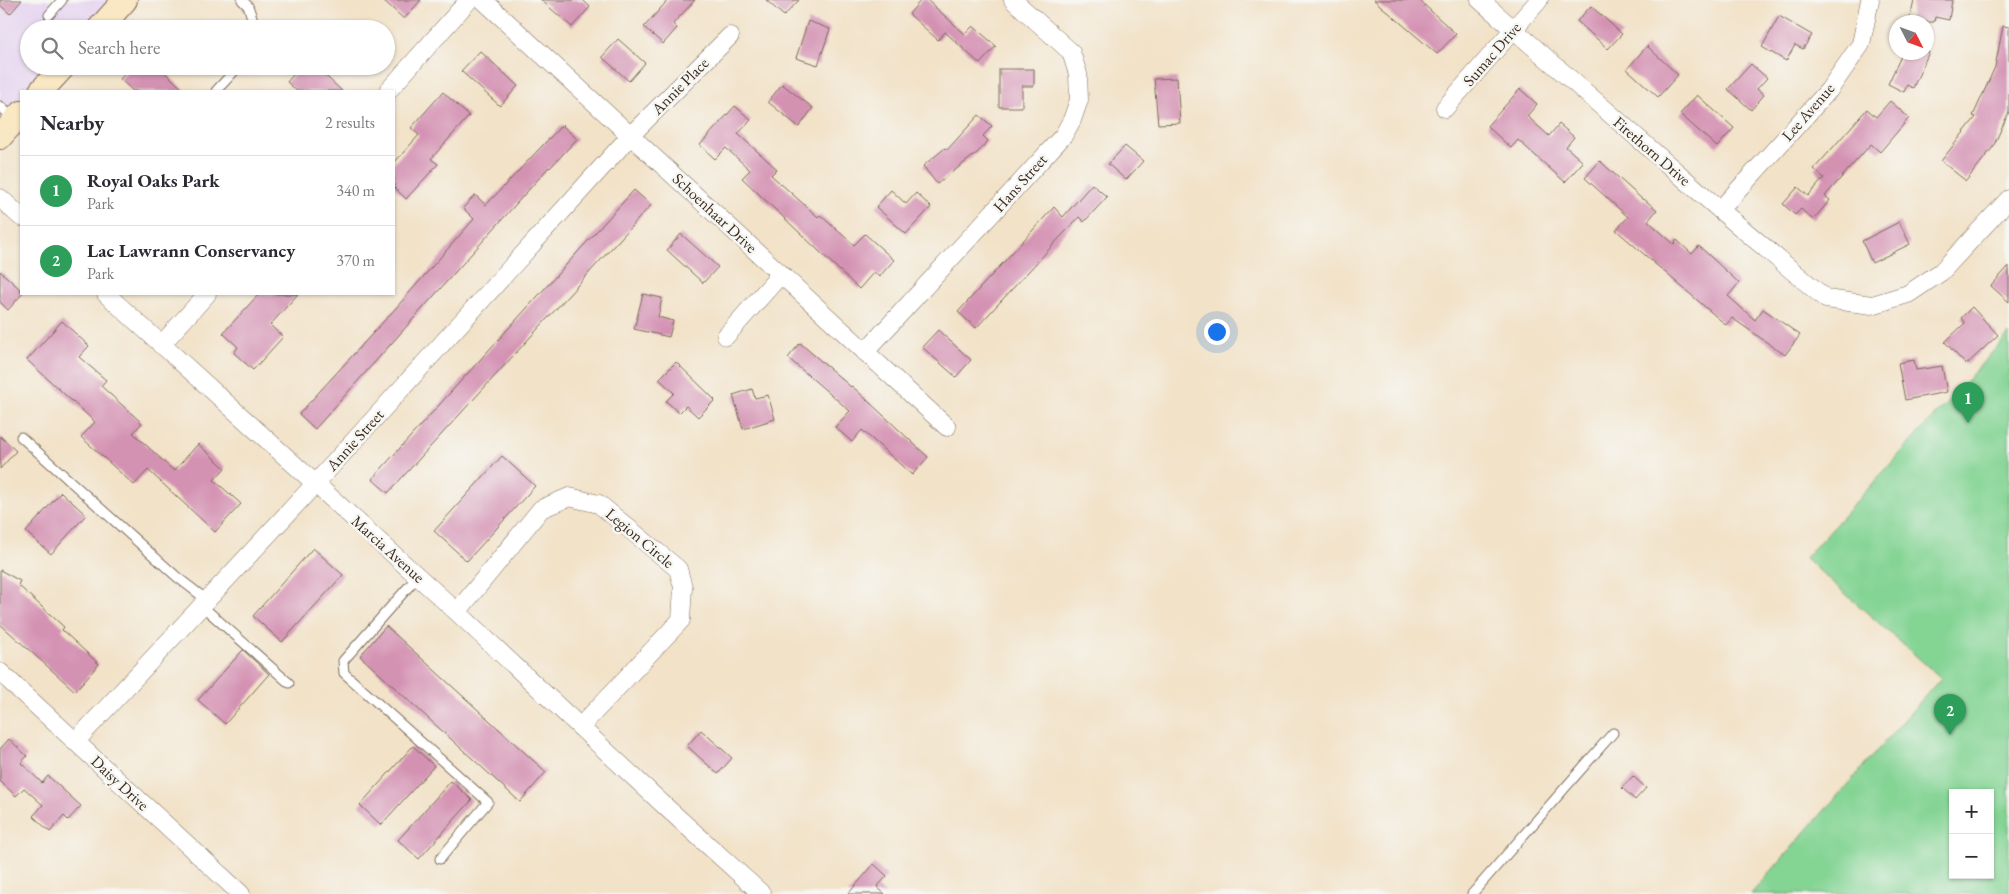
<!DOCTYPE html>
<meta charset="utf-8">
<style>
:root{--surface:#fff;--page:#f2f2f3;--text:#2b2b33;--muted:#7c7c81;--line:#e1e1e2;--accent:#1a73e8}
body{margin:0;font-family:"EB Garamond",serif;background:var(--page);color:var(--text)}
.controls{position:absolute;right:15px;bottom:15px;display:grid;overflow:hidden;border-radius:0px;box-shadow:0 1px 4px #0004}
.controls button{width:45px;height:45px;display:grid;place-items:center;padding:0;border:0;border-bottom:1px solid var(--line);background:var(--surface);color:var(--text);font:25px sans-serif}
.compass{position:absolute;left:1889px;top:15px;width:45px;height:45px;border-radius:50%;background:var(--surface);box-shadow:0 1px 4px #0004;rotate:132deg}
.you{position:absolute;left:1216px;top:331px;width:18px;height:18px;margin:-12px;border:4px solid #fff;border-radius:50%;background:#1a73e8;box-shadow:0 0 0 8px #1a73e833}
.badge{display:grid;place-items:center;width:32px;height:32px;border-radius:50%;background:var(--accent);color:#fff;font-size:16px;font-weight:700}
.pin{position:absolute;translate:-50% -41px;filter:drop-shadow(0 1px 2px #0008)}
.pin::after{content:'';position:absolute;top:26px;width:18px;height:15px;background:inherit;clip-path:polygon(0 0,100% 0,50% 100%)}
.list{margin:0;padding:0;list-style:none}
h2{display:flex;justify-content:space-between;align-items:center;height:65px;margin:0;padding:0 20px;font-size:21px}
h2 small{font-size:16px;font-weight:400;color:var(--muted)}
.list li{display:grid;grid-template-columns:32px 1fr auto;gap:15px;align-items:center;box-sizing:border-box;height:70px;padding:0 20px;border-top:1px solid var(--line)}
.list b{display:block;font-size:19px;white-space:nowrap}
.list p{margin:0;font-size:16px;white-space:nowrap;color:var(--muted)}
.list em{font-size:16px;font-style:normal;color:var(--muted)}
.icon{flex:none;width:28px;height:28px;fill:none;stroke:currentColor;stroke-width:2;stroke-linecap:round;stroke-linejoin:round}
.map{position:relative;flex:none;width:2009px;height:894px;overflow:hidden}
.search{position:absolute;background:var(--surface);box-shadow:0 1px 4px #0004;left:20px;top:20px;width:375px;height:55px;display:flex;align-items:center;gap:12px;box-sizing:border-box;padding:0 18px;border-radius:28px;color:var(--muted);font-size:19px}
.panel{position:absolute;background:var(--surface);box-shadow:0 1px 4px #0004;left:20px;top:90px;width:375px;height:205px;border-radius:0px}
.map>svg:first-child{display:block}
.built{fill:#e5d3f0}
.green{fill:#84d494;stroke:#607f59;fill-rule:evenodd}
.building{fill:#d492b3}
.lines{fill:none;stroke-linecap:round;stroke-linejoin:round}
.lane-casing{stroke:#7b6a5a;stroke-width:11}
.street-casing{stroke:#7b6a5a;stroke-width:19}
.secondary-casing{stroke:#7b6a5a;stroke-width:26}
.path{stroke:#7b6a5a;stroke-width:2.5;stroke-dasharray:1 4;stroke-linecap:butt}
.lane{stroke:#fff;stroke-width:9}
.street{stroke:#fff;stroke-width:18}
.secondary{stroke:#fae7c3;stroke-width:24}
.labels{text-anchor:middle;dominant-baseline:central;stroke-width:5;stroke-linejoin:round;paint-order:stroke}
.street-label{font-size:16px;fill:#3b2a1e;stroke:#f6f6f2}
</style>
<div class="map">
<svg width="2009" height="894" viewBox="0 0 2009 894">
<rect width="100%" height="100%" fill="#f6f6f2"/>
<filter id="ink" filterUnits="userSpaceOnUse"><feTurbulence type="fractalNoise" baseFrequency=".02" numOctaves="2"/><feDisplacementMap in="SourceGraphic" scale="10" xChannelSelector="R" yChannelSelector="G"/><feConvolveMatrix kernelMatrix="1 2 1 2 8 2 1 2 1" color-interpolation-filters="sRGB"/></filter>
<filter id="wash" filterUnits="userSpaceOnUse"><feTurbulence type="fractalNoise" baseFrequency=".0096" numOctaves="4" result="noise"/><feDisplacementMap in="SourceGraphic" scale="20" xChannelSelector="R" yChannelSelector="G"/><feGaussianBlur stdDeviation="1.12" result="paint"/><feColorMatrix in="noise" values="0 0 0 0 0 0 0 0 0 0 0 0 0 0 0 0 0 1.4 0 .05"/><feComposite in="paint" operator="in"/></filter>
<g filter="url(#wash)">
<rect width="100%" height="100%" fill="#f2e2c8"/>
<path class="built" d="M0,0H126L100,29H29V66H66L43,91H21V116L0,139Z"/>
<path class="green" d="M2009,334V894H1751L1941,678L1805,558ZM1953,793H1990V875H1953Z"/>
<g id="blocks">
<g class="building">
<path d="M0,0H22L10,14L0,5Z"/>
<path d="M383,0H421L404,19Z"/>
<path d="M541,0H583L590,7L572,27Z"/>
<path d="M668,0H695L673,24L677,28L663,44L644,27Z"/>
<path d="M766,0H799L784,16Z"/>
<path d="M921,0H927L965,34L973,26L996,46L980,64L945,32L938,40L909,14Z"/>
<path d="M1374,0H1419L1456,34L1437,54Z"/>
<path d="M1914,0H1952L1949,20L1935,17L1934,22H1909Z"/>
<path d="M1591,6L1622,34L1608,49L1577,21Z"/>
<path d="M1779,16L1812,35L1803,49L1795,45L1786,61L1762,47Z"/>
<path d="M808,21L830,29L818,65L796,58Z"/>
<path d="M2003,26L2009,27V112L1993,147L1966,181L1941,161L1976,117L1973,116L1995,67Z"/>
<path d="M618,39L645,63L629,81L602,57Z"/>
<path d="M1647,46L1678,75L1658,97L1627,69Z"/>
<path d="M480,51L518,86L500,106L461,71Z"/>
<path d="M1903,52H1929L1913,88L1907,85L1904,92L1888,84Z"/>
<path d="M1751,64L1767,78L1757,89L1764,95L1751,110L1728,89Z"/>
<path d="M132,66H158L185,91H133L120,79Z"/>
<path d="M301,66H315L342,91H297L287,82Z"/>
<path d="M999,69H1034V86H1022V107H999Z"/>
<path d="M1177,78L1180,123L1158,124L1154,79Z"/>
<path d="M782,84L813,108L799,127L768,102Z"/>
<path d="M1520,89L1537,104L1527,116L1549,136L1559,124L1574,137L1566,147L1583,162L1565,182L1518,140L1511,148L1487,126Z"/>
<path d="M443,92L469,116L431,159L438,164L406,199L394,187V163L419,135L411,128Z"/>
<path d="M1697,95L1734,128L1717,147L1680,114Z"/>
<path d="M1890,101L1909,118L1880,152L1871,144L1825,196L1830,200L1813,220L1801,209L1795,215L1783,204L1798,187L1808,196L1824,178L1814,169L1867,109L1876,117Z"/>
<path d="M735,106L751,120L738,134L777,169L771,175L818,217L820,215L854,245L865,234L894,260L879,277L874,272L859,289L742,178L750,170L726,148L715,159L700,145Z"/>
<path d="M979,115L992,126L983,136L988,141L977,153L937,184L923,166L945,148L947,150Z"/>
<path d="M562,125L577,139L550,168L549,167L315,429L299,414L395,309L474,219L463,208L475,195L486,205Z"/>
<path d="M1125,146L1143,161L1126,180L1108,164Z"/>
<path d="M1600,161L1643,200L1644,199L1657,210L1648,221L1674,244L1677,240L1692,254L1699,246L1739,283L1728,296L1755,320L1763,309L1800,335L1785,355L1732,318L1726,325L1616,230L1628,217L1585,178Z"/>
<path d="M1092,184L1107,197L1084,222L1079,217L976,328L958,312L1054,207L1063,217Z"/>
<path d="M634,190L651,205L388,493L372,479Z"/>
<path d="M891,190L906,204L916,193L931,207L906,234L876,207Z"/>
<path d="M1899,222L1910,244L1872,263L1862,241Z"/>
<path d="M681,234L718,267L703,283L667,250Z"/>
<path d="M2009,266V302L1991,286Z"/>
<path d="M0,271L21,290L22,294L8,310L0,302Z"/>
<path d="M259,294H298L270,325L283,337L253,370L234,353L238,347L223,333Z"/>
<path d="M643,294L662,298L658,317L673,321L669,337L634,329Z"/>
<path d="M1972,307L1998,335L1966,365L1945,342L1965,323L1961,318Z"/>
<path d="M62,321L89,346L79,357L106,380L101,386L142,423L133,433L174,471L198,444L225,468L214,480L241,504L215,532L148,470L134,485L81,437L95,422L27,360Z"/>
<path d="M938,330L971,360L956,377L922,347Z"/>
<path d="M800,343L851,387L852,386L928,457L912,475L862,430L852,442L835,427L850,411L788,358Z"/>
<path d="M1914,360L1916,370L1942,366L1947,392L1905,400L1898,363Z"/>
<path d="M676,362L715,400L698,417L686,406L679,413L666,401L674,393L659,379Z"/>
<path d="M752,389L755,398L768,395L775,419L743,429L733,395Z"/>
<path d="M0,436L16,451L0,469Z"/>
<path d="M502,456L535,486L467,561L434,531Z"/>
<path d="M61,492L86,515L51,554L26,532Z"/>
<path d="M313,548L343,575L282,642L253,616Z"/>
<path d="M0,570L20,581L18,585L64,627L62,630L99,664L75,691L0,624Z"/>
<path d="M386,626L546,772L520,802L360,656Z"/>
<path d="M243,650L269,674L225,724L198,700Z"/>
<path d="M701,730L732,758L718,774L687,746Z"/>
<path d="M9,739L27,756L21,763L42,783L48,776L81,806L68,820L64,816L50,832L33,816L43,805L24,788L16,796L0,781V749Z"/>
<path d="M413,746L434,766L381,825L360,805Z"/>
<path d="M1633,776L1646,788L1635,800L1622,788Z"/>
<path d="M451,781L472,800L419,859L398,840Z"/>
<path d="M874,864L887,876L877,887L885,894H848Z"/>
</g>
</g>
</g>
<g filter="url(#ink)">
<use href="#blocks" fill-opacity="0" stroke="#7b6a5a" stroke-width="1"/>
<g class="lines">
<defs>
<g id="lane">
<path d="M242,0L248,6L256,29"/>
<path d="M49,15L62,0"/>
<path d="M216,91L239,66"/>
<path d="M0,106L15,120"/>
<path d="M21,437L177,577L207,600"/>
<path d="M418,576L343,661L344,673L488,802L440,859"/>
<path d="M201,605L289,683"/>
<path d="M1472,894L1613,733"/>
</g>
<g id="street">
<path d="M483,0L947,427"/>
<path d="M1480,0L1720,210L1826,299L1872,305L1908,294L1941,272L2009,199"/>
<path d="M388,91L469,0"/>
<path d="M1445,108L1539,0"/>
<path d="M0,198L21,217"/>
<path d="M1720,210L1829,90L1861,44L1870,0"/>
<path d="M106,294L457,612L667,808L762,894"/>
<path d="M726,336L781,274"/>
<path d="M161,345L207,294"/>
<path d="M865,352L1063,136L1072,120L1079,100L1078,74L1071,52L1013,0"/>
<path d="M457,612L541,509L569,497L599,504L678,569L683,587L681,620L580,727"/>
<path d="M0,672L241,894"/>
<path d="M75,742L315,484L631,135L730,36"/>
</g>
<g id="secondary">
<path d="M99,29L125,0"/>
<path d="M41,91L64,66"/>
<path d="M0,137L21,113"/>
</g>
</defs>
<use href="#lane" class="lane-casing"/>
<use href="#street" class="street-casing"/>
<use href="#secondary" class="secondary-casing"/>
<path class="path" d="M2009,453V458"/>
<use href="#lane" class="lane"/>
<use href="#street" class="street"/>
<use href="#secondary" class="secondary"/>
</g>
</g>
<g class="labels">
<g class="street-label">
<text transform="translate(1492 54) rotate(-49)">Sumac Drive</text>
<text transform="translate(680 86) rotate(-45)">Annie Place</text>
<text transform="translate(1808 112) rotate(-49)">Lee Avenue</text>
<text transform="translate(1652 151) rotate(41)">Firethorn Drive</text>
<text transform="translate(1020 183) rotate(-48)">Hans Street</text>
<text transform="translate(715 213) rotate(43)">Schoenhaar Drive</text>
<text transform="translate(355 440) rotate(-48)">Annie Street</text>
<text transform="translate(640 538) rotate(40)">Legion Circle</text>
<text transform="translate(388 549) rotate(42)">Marcia Avenue</text>
<text transform="translate(120 783) rotate(43)">Daisy Drive</text>
</g>
</g>
</svg>
<div class="controls">
<button>+</button>
<button>−</button>
</div>
<svg class="compass" viewBox="-18 -18 36 36"><path d="M0-13l5 13h-10z" fill="#e53935"/><path d="M0 13l5-13h-10z" fill="#7c7c81"/></svg>
<div class="you"></div>
<div class="pin badge" style="left:1968px;top:423px;background:#2e9e5b">1</div>
<div class="pin badge" style="left:1950px;top:735px;background:#2e9e5b">2</div>
<div class="search"><svg class="icon" aria-label="search" viewBox="0 0 24 24"><circle cx="10" cy="10" r="6"/><path d="M15 15l6 6"/></svg>Search here</div>
<section class="panel">
<h2>Nearby<small>2 results</small></h2>
<ul class="list">
<li><span class="badge" style="background:#2e9e5b">1</span><div><b>Royal Oaks Park</b><p>Park</p></div><em>340 m</em></li>
<li><span class="badge" style="background:#2e9e5b">2</span><div><b>Lac Lawrann Conservancy</b><p>Park</p></div><em>370 m</em></li>
</ul>
</section>
</div>
